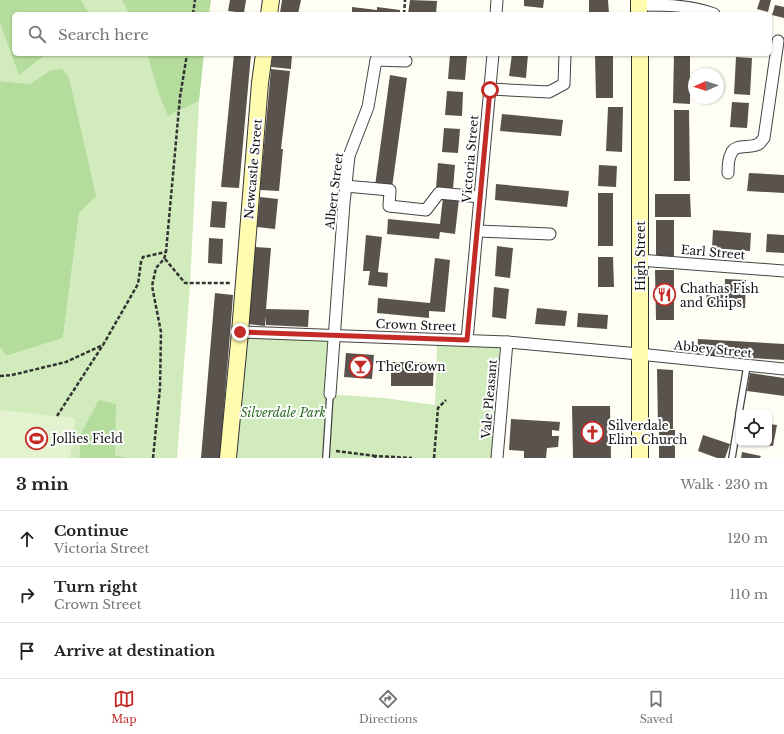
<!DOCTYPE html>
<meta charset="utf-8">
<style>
:root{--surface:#fff;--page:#f2f2f2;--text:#222;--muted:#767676;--line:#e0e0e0;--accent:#c42b26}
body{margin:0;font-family:"Libre Baskerville",serif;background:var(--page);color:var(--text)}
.controls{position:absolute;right:12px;bottom:12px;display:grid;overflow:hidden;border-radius:6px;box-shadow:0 1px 3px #0004}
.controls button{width:36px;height:36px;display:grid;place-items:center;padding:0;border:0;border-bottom:1px solid var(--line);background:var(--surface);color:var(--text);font:20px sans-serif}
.compass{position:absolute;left:688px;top:68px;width:36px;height:36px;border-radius:50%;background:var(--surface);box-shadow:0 1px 3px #0004;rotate:267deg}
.stop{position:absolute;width:12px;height:12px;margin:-9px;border:3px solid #c42b26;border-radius:50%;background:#fff}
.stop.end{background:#c42b26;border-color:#fff;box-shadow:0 1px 4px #0008}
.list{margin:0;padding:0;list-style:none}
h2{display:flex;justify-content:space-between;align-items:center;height:52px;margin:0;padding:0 16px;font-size:17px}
h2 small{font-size:13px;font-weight:400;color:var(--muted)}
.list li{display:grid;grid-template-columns:26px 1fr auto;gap:12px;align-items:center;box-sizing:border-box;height:56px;padding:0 16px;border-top:1px solid var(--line)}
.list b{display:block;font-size:15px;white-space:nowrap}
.list p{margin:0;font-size:13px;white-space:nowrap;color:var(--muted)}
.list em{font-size:13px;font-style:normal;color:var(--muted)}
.icon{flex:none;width:22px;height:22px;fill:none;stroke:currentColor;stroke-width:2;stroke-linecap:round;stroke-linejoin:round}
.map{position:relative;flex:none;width:784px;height:458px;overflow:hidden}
.search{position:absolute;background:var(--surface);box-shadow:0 1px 3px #0004;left:12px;right:12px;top:12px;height:44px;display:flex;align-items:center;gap:10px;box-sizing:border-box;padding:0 14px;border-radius:6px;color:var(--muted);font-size:15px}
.sheet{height:220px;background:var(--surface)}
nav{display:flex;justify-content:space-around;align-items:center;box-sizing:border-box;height:56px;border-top:1px solid var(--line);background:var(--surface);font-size:11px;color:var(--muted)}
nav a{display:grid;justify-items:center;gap:2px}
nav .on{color:var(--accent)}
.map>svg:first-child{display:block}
.green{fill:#d1ebbd}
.forest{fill:#b4dc9c}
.pitch{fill:#e3f2cf}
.building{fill:#5a534d}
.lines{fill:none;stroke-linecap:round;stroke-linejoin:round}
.lane-casing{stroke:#444;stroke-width:8}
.street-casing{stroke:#444;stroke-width:13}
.secondary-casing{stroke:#333;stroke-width:18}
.path{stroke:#333;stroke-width:2.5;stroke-dasharray:4 2;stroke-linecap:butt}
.lane{stroke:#fff;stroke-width:5.5}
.street{stroke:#fff;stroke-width:11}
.secondary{stroke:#fffcb0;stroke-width:16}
.route{stroke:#c42b26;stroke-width:5}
.labels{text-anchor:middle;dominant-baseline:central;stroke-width:4;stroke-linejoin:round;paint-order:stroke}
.street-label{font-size:12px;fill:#111;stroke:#fff}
.poi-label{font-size:12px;fill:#111;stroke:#fff;text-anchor:start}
.park-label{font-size:12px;font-style:italic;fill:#296b1f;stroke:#fff}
</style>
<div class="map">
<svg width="784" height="458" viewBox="0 0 784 458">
<rect width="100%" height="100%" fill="#fffef5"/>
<g class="green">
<path d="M0,0H122L129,14H14V54H147L168,116L199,101L190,286L177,458H130L115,457V404L81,433L79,458H0V347L6,356L63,338L79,213L49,71L30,84L0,81Z"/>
<path d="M244,336L329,341L326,394L384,398L435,405L437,343L500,347L492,458H234Z"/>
</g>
<g class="forest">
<path d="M0,0H81L89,14H14V54H46L19,75L0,23Z"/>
<path d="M122,0H211L209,14H129Z"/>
<path d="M147,54H204L199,101L168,116L159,94Z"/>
<path d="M62,69L69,78L96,196L79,213L63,338L6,356L0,347V81L30,84L49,71Z"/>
<path d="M99,400L116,404L115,456L130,458H79L81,433Z"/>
</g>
<path class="pitch" d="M0,410L75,418L70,458H0Z"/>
<g class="building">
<path d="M230,0H246L244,13L228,11Z"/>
<path d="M282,0H301L298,14L280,13Z"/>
<path d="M410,0L437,1L436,14H408Z"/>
<path d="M524,0H544L543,8L524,6Z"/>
<path d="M589,0H608L609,14H589Z"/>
<path d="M760,0H771L768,12L757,9Z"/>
<path d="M775,5L784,7V18L772,15Z"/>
<path d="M352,7L377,10V7L400,10V14H352Z"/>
<path d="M234,54H251L239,188L221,187Z"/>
<path d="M273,54H292L291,69L271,67Z"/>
<path d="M512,54H528L526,78L509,76Z"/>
<path d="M595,54H613V98H596Z"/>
<path d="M674,54H690V104L673,103Z"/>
<path d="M450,55L467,56L465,80L448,79Z"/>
<path d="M736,57L752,58L750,95L734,94Z"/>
<path d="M271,69L290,71L281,149H283L279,191L260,190Z"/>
<path d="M390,75L407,78L392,188L375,186Z"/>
<path d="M447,91L463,92L462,116L445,115Z"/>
<path d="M732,102L749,103L747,128L730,127Z"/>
<path d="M608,107H623L622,152L606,151Z"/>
<path d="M674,110H689L690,181H674Z"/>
<path d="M502,114L563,120L561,136L500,131Z"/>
<path d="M444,128L460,129L458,153L442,152Z"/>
<path d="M438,163L455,165L453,189L436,188Z"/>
<path d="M599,165L617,166L616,187L598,186Z"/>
<path d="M749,173L784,175V193L747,191Z"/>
<path d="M496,184L569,191L567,207L495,200Z"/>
<rect x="598" y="193" width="15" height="53"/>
<path d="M655,194H690L691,217H655Z"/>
<path d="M260,197L278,199L275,229L257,227Z"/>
<path d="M443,197L459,199L455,234L440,232L439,239L387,234L388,219L440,224Z"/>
<path d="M212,201L227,202L225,228L210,227Z"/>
<rect x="656" y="220" width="18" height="36"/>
<path d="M713,230L751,233L750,251L712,248Z"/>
<path d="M767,234L784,235V253L766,252Z"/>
<path d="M366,235L382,237L378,272L388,273L387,287L368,285L370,271H363Z"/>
<path d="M209,238L223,239L222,264L208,263Z"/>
<path d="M497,246L513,248L510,278L495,276Z"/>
<path d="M255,247L271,248L266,309L309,310L308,327L266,325V316L265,326L248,324Z"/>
<path d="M598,257H613L614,287H598Z"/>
<path d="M435,258L450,260L445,312L429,311V318L377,313L378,298L430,303Z"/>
<path d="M655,270H674V320H656Z"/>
<path d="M725,279L746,280L745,308L724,307Z"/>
<path d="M707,284L724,285L722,307L706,306Z"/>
<path d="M494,287L509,289L506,319L492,317Z"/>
<path d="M215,293L233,295L231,321L220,458H201Z"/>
<path d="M537,308L567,311L565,326L535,324Z"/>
<path d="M578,313L608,315L607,329L577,327Z"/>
<path d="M698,339L784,344V360L697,355Z"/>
<path d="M346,353L374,355L372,379L344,377Z"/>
<path d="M391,362H434L433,386H391Z"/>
<path d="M657,369L673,370V429H658Z"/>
<path d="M750,373L784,378V396L747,391Z"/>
<path d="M572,406H610L611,458H573Z"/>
<path d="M511,419L560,422L559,431L552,430V436H559L558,447L547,448L546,458H524V451L509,450Z"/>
<path d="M769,424L777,425L773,446L757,444L769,443Z"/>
<rect x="659" y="430" width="16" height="28"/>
<path d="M703,435L730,444L725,458H717L698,451Z"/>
<path d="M742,452L761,456L760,458H741Z"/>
</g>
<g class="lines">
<defs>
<g id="lane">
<path d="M739,413L747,366"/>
<path d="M326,458L330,394"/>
<path d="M732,458L739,415"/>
</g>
<g id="street">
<path d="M639,5C665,5 690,5 714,14"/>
<path d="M496,14L497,0"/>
<path d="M490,89L549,92L564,84L565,54"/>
<path d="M728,173C728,167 728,159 731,154C735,142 752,150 760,143C761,142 762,140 764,138L778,41"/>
<path d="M345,186L390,190L389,206L426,210L439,193L480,197"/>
<path d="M477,231L550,234"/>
<path d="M639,260L784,271"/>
<path d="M240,332L507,342L639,354L784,369"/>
<path d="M467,340L493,54"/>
<path d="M330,394L344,203L349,156L368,107L376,60L406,61"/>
<path d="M497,458L507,342"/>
</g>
<g id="secondary">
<path d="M639,0V14"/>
<path d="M269,14L271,0"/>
<path d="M640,54V458"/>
<path d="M228,458L240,332L260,83L264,54"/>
</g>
</defs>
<use href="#lane" class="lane-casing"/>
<use href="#street" class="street-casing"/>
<use href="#secondary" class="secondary-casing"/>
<g class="path">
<path d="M193,14L195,0"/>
<path d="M404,14L405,0"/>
<path d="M165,259L185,283H231"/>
<path d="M0,376L12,375L66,362L103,345L138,284L141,262L143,257L166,252"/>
<path d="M57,416L103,345"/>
<path d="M336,451L375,456"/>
<path d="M153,458L160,388L161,332L152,286L156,268L164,259L166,252L180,97L187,54"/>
<path d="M375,458V456L412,458"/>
<path d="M434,458L438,408L446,400"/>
</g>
<use href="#lane" class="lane"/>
<use href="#street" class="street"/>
<use href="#secondary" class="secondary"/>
</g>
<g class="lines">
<path class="route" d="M240,332L467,340L490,90"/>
</g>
<defs>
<symbol id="restaurant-ring" viewBox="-11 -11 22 22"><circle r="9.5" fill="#fff" stroke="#c42b26" stroke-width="1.5"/><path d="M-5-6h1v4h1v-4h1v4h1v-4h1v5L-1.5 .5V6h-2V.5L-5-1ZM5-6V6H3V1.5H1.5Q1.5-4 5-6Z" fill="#c42b26"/></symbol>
<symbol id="bar-ring" viewBox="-11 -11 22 22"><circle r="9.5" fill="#fff" stroke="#c42b26" stroke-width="1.5"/><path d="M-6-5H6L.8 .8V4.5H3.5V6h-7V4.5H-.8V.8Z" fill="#c42b26"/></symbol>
<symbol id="church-ring" viewBox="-11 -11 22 22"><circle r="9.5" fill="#fff" stroke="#c42b26" stroke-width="1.5"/><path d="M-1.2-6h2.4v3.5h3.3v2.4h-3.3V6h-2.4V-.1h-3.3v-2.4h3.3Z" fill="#c42b26"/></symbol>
<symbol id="stadium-ring" viewBox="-11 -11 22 22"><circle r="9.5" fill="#fff" stroke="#c42b26" stroke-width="1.5"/><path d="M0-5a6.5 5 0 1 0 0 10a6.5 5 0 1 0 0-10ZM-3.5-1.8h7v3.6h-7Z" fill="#c42b26"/></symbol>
</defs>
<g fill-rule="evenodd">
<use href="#restaurant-ring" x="652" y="282" width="25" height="25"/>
<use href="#bar-ring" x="348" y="354" width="25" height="25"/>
<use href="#church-ring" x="580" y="420" width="25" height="25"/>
<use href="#stadium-ring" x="24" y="426" width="25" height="25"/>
</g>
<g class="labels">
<g class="street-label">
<text transform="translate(470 159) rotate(-85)">Victoria Street</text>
<text transform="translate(253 169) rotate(-85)">Newcastle Street</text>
<text transform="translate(334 191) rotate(-83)">Albert Street</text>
<text transform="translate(713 252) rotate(5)">Earl Street</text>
<text transform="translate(640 256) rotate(-90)">High Street</text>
<text transform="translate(416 325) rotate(2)">Crown Street</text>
<text transform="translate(713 349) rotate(6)">Abbey Street</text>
<text transform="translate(489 399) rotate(-85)">Vale Pleasant</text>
</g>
<g class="poi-label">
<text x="680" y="288">Chathas Fish<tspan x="680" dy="14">and Chips</tspan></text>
<text x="376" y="366">The Crown</text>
<text x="608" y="425">Silverdale<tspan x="608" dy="14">Elim Church</tspan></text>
<text x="52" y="438">Jollies Field</text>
</g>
<g class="park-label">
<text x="283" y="412">Silverdale Park</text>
</g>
</g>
</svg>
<div class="controls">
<button><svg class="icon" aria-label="locate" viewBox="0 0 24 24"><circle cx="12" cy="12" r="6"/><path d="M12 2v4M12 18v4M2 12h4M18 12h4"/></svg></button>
</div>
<svg class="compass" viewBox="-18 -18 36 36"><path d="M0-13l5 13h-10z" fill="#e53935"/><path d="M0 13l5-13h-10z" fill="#767676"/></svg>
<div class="stop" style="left:490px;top:90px"></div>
<div class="stop end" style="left:240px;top:332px"></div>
<div class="search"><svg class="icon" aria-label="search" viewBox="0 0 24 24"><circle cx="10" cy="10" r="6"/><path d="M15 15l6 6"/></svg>Search here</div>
</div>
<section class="sheet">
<h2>3 min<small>Walk · 230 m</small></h2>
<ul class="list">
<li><svg class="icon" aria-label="ahead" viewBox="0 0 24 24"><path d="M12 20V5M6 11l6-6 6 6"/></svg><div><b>Continue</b><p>Victoria Street</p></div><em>120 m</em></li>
<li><svg class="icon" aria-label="right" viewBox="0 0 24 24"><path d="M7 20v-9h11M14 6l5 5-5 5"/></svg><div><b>Turn right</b><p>Crown Street</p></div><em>110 m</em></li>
<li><svg class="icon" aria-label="arrive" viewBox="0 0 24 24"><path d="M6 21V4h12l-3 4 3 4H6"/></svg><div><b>Arrive at destination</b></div></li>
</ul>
</section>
<nav>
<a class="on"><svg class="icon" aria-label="map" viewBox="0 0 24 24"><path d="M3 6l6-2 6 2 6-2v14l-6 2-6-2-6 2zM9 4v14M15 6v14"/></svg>Map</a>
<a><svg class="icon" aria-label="directions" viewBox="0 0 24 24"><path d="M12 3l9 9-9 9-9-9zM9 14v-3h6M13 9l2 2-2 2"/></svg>Directions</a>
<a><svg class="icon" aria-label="saved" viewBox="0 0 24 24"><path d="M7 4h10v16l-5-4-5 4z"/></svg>Saved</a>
</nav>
